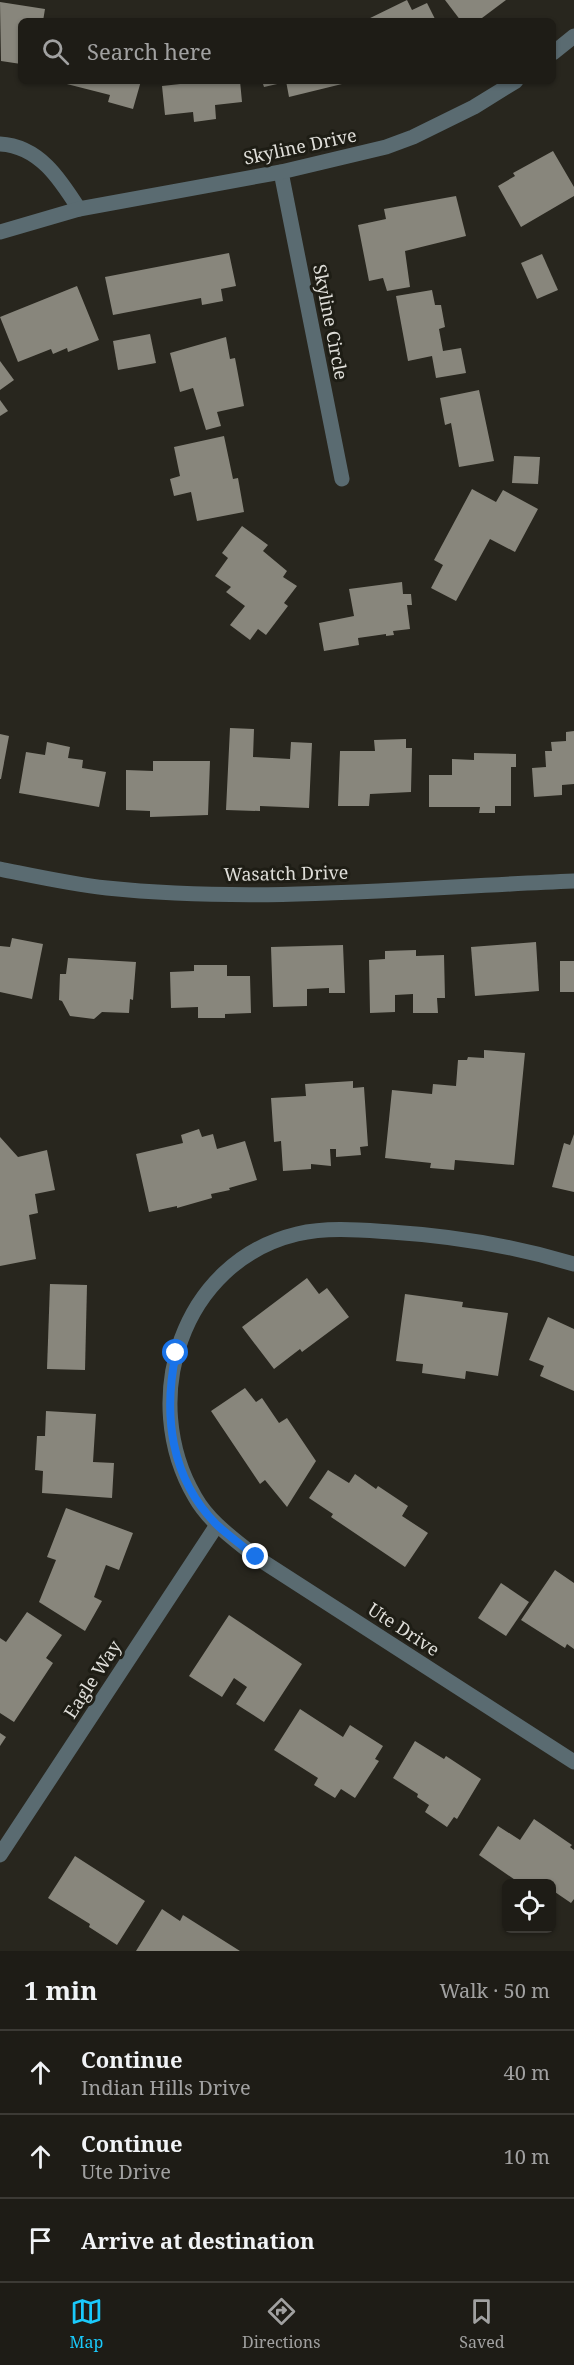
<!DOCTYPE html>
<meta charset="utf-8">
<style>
:root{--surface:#1e1c16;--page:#26251f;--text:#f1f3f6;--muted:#a1a1a1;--line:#3c3a35;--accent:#1acafc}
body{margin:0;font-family:"Noto Serif",serif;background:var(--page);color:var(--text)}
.controls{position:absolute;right:18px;bottom:18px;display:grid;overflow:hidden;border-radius:9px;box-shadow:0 2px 4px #0004}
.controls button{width:54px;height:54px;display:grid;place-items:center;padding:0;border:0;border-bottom:2px solid var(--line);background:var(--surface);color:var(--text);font:30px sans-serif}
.stop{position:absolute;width:18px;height:18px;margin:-14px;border:4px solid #1a73e8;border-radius:50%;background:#fff}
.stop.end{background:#1a73e8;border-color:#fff;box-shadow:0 2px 6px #0008}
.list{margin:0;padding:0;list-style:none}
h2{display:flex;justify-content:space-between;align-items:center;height:78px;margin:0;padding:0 24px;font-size:26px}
h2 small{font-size:20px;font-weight:400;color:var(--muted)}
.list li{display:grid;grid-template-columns:39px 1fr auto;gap:18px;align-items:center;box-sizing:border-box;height:84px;padding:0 24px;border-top:2px solid var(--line)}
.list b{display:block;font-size:22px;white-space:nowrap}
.list p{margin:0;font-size:20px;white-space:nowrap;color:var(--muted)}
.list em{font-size:20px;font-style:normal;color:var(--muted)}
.icon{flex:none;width:33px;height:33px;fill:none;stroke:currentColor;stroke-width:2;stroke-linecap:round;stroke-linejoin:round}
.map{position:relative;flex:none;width:574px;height:1951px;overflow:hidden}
.search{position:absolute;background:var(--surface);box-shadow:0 2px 4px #0004;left:18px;right:18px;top:18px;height:66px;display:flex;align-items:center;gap:15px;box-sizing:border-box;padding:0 21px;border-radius:9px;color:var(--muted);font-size:22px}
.sheet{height:330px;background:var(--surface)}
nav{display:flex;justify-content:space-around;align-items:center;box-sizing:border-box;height:84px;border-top:2px solid var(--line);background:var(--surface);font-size:16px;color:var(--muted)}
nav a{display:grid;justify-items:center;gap:3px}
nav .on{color:var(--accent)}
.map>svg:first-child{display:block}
.building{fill:#88867c}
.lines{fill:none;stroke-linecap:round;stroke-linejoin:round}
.minor{stroke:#5a6b71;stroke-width:15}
.route{stroke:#1a73e8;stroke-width:8}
.labels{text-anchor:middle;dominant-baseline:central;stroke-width:6;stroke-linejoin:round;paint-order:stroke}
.street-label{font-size:18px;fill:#dfded9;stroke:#1e1d15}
</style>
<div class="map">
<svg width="574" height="1951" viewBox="0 0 574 1951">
<rect width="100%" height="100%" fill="#28261e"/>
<g class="building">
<path d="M407,0L412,10L427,3L436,21H364Z"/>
<path d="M445,0H506L478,21H461Z"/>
<path d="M0,2L45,9L43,21H21V64L1,61Z"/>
<path d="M141,81L133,109L108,102L110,95L59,82Z"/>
<path d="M180,81H240L242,102L215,105L216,119L194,122L193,112L165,115L162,86L180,84Z"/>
<path d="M262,81H286V82L264,87Z"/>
<path d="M286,81H341L342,84L289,97Z"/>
<path d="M553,151L574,187V196L521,227L498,186L515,176L513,173Z"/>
<path d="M456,196L466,236L405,251L410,287L387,291L383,278L369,281L358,225L386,219L384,209Z"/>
<path d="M229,253L236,286L221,289L223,301L202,305L201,298L113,315L105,277Z"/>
<path d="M542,254L558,290L537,299L521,263Z"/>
<path d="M77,286L99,340L68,352L67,348L53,354L51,349L18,362L0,317Z"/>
<path d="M432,290L435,305H441L445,327L439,329L443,351L461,348L466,373L436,378L432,356L408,361L396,296Z"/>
<path d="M150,334L156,363L118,370L113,341Z"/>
<path d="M226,337L230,359L235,358L244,406L217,412L221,426L206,430L193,388L180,392L170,353Z"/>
<path d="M0,361L14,380L0,390Z"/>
<path d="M479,390L494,461L459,467L451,423L445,425L440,398Z"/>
<path d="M0,400L8,411L0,416Z"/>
<path d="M224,436L233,479L238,478L244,512L197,521L191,492L174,496L170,479L180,476L174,447Z"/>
<path d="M514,456L540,457L538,484L512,483Z"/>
<path d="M472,489L496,502L503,490L538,509L515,552L490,539L456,601L431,588L443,565L434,560Z"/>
<path d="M242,526L268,545L263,551L287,571L283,577L297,586L284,603L288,606L266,635L258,629L250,640L230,625L245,606L226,592L231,587L215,576L228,558L222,553Z"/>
<path d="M402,582L403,594H411L412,605H407L410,629L393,631L394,635L386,636V634L358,638L359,645L324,651L319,623L354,616L349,589Z"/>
<path d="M230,728L254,729L253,757L290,759L291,742L312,743L309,808L260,806V811L226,810Z"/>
<path d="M574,731V784L562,785V795L534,797L532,768L546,767L545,751H552L551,742L566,741V732Z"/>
<path d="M0,734L9,736L1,779H0Z"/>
<path d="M406,739V748H412L411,792L370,794L369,806H338L340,751H375L374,740Z"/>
<path d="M47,742L70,747L68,758L83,760L82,768L106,772L99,807L19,793L26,752L45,755Z"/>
<path d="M474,753L516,754V767H511V806H495V813H479L480,807H429V775H452V759L474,760Z"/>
<path d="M153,761H210L208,815L150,817V811L126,810V770L153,771Z"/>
<path d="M12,938L43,944L32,999L0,992V946L10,947Z"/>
<path d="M536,942L539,991L475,996L471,947Z"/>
<path d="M343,945L345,993H329V988L307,989V1006L273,1007L271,947Z"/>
<path d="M416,950V956L444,955L445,998H437L438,1013H413V994L395,995V1012L370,1013L369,960L385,959V951Z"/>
<path d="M68,958L136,962L133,1000L130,999L129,1013L102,1012L94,1019L70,1016L62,1001L59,1000L60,974H66Z"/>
<rect x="560" y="961" width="14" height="31"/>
<path d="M194,965H227V976H250L251,1013L225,1014V1018H198V1007L171,1008L170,972L194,971Z"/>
<path d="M484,1050L525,1053L514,1165L455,1160L454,1170L430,1168L431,1163L385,1158L392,1090L432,1094L433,1084L456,1086L458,1060H467L468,1057L484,1058Z"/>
<path d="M353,1081V1088L364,1087L368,1146L360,1147L361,1155L336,1157V1149H330L331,1166L311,1164V1169L283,1171L281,1141L274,1142L271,1098L306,1096L305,1084Z"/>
<path d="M199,1129L202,1137L213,1134L217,1149L245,1141L257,1180L229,1188L230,1190L211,1194L212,1198L177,1208V1206L149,1212L136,1154L183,1143L181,1135Z"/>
<path d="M574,1134V1192L552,1187L564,1143L570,1145Z"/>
<path d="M0,1137L18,1157L47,1150L55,1190L35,1194L38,1213L29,1215L36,1259L0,1266Z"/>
<path d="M307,1278L319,1294L327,1288L349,1317L302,1352L300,1349L274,1369L242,1327Z"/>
<path d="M50,1284L87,1285L85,1370L47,1369Z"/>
<path d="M405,1294L463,1302L462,1307L508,1313L498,1376L466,1371L465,1379L422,1373L423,1364L396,1361Z"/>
<path d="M548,1317L574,1329V1391L540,1376L544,1366L529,1360Z"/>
<path d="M245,1388L256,1402L262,1398L279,1423L287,1418L316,1461L287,1507L265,1480L260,1484L211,1411Z"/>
<path d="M46,1411L96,1414L93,1462L114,1463L112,1498L42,1493L43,1471L35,1470L37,1436H45Z"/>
<path d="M328,1470L349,1483L355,1474L376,1489L378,1486L408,1506L402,1516L428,1533L405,1567L331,1517L333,1514L309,1498Z"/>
<path d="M66,1508L133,1533L119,1570L106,1565L94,1597L102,1601L85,1631L39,1602L56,1560L47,1557Z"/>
<path d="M555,1570L574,1583V1649L567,1644L565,1648L521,1620Z"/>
<path d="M501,1583L529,1602L506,1636L478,1618Z"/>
<path d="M27,1612L62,1635L46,1658L53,1663L14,1722L0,1713V1638L6,1642Z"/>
<path d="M229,1615L302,1664L264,1722L236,1704L247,1687L234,1678L222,1697L189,1676Z"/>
<path d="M300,1709L343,1737L350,1725L383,1746L375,1759L379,1761L355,1798L341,1789L335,1798L314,1785L318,1778L274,1750Z"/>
<path d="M0,1733L6,1737L0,1746Z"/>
<path d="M415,1741L444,1759L446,1756L481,1779L457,1819L454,1817L447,1827L425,1812L429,1805L417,1797L418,1794L393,1778Z"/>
<path d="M534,1819L572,1845L570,1847L574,1850V1899L571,1903L552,1890V1884H521L479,1855L498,1826L520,1840Z"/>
<path d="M75,1856L145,1901L117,1945L89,1927L90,1924L48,1898Z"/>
<path d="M162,1909L180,1921L183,1915L240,1951H136Z"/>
</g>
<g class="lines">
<g class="minor">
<path d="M553,53L574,36"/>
<path d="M0,144C39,146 60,179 79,209"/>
<path d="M281,172L342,479"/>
<path d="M0,232L79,209L281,172L386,147L413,137L474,107L516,81"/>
<path d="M0,869C35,876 71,884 107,888C262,904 419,887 574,881"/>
<path d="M574,1264C514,1246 454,1236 391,1232C360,1230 328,1227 297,1234C181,1262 138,1400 195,1497C209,1522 234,1539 256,1557L574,1762"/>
<path d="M0,1855L217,1525"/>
</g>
</g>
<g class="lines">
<path class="route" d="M176,1353C163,1414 170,1478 217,1525C229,1536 243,1546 256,1557"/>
</g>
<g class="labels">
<g class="street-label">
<text transform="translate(300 146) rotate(-12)">Skyline Drive</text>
<text transform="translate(331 322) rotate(79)">Skyline Circle</text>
<text transform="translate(286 873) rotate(-1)">Wasatch Drive</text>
<text transform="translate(404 1629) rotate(33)">Ute Drive</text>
<text transform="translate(92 1679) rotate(-57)">Eagle Way</text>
</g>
</g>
</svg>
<div class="controls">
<button><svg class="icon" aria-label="locate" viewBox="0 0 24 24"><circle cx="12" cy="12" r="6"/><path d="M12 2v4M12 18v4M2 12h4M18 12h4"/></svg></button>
</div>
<div class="stop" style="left:176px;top:1353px"></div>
<div class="stop end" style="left:256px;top:1557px"></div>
<div class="search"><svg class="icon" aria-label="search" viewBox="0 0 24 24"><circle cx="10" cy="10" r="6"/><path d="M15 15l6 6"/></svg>Search here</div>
</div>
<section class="sheet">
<h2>1 min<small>Walk · 50 m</small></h2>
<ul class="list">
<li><svg class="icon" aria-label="ahead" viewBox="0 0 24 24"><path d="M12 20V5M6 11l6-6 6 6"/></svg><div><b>Continue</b><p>Indian Hills Drive</p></div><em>40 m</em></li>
<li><svg class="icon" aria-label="ahead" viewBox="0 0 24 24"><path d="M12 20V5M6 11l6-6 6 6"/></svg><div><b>Continue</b><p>Ute Drive</p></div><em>10 m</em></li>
<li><svg class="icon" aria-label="arrive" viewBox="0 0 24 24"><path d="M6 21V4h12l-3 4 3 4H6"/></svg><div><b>Arrive at destination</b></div></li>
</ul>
</section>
<nav>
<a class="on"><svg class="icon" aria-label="map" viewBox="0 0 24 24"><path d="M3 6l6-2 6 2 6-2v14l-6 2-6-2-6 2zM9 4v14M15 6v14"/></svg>Map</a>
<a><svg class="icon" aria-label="directions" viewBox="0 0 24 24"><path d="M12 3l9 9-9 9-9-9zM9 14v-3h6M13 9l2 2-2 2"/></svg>Directions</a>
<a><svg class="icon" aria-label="saved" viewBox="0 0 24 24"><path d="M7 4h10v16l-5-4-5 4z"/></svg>Saved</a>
</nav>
